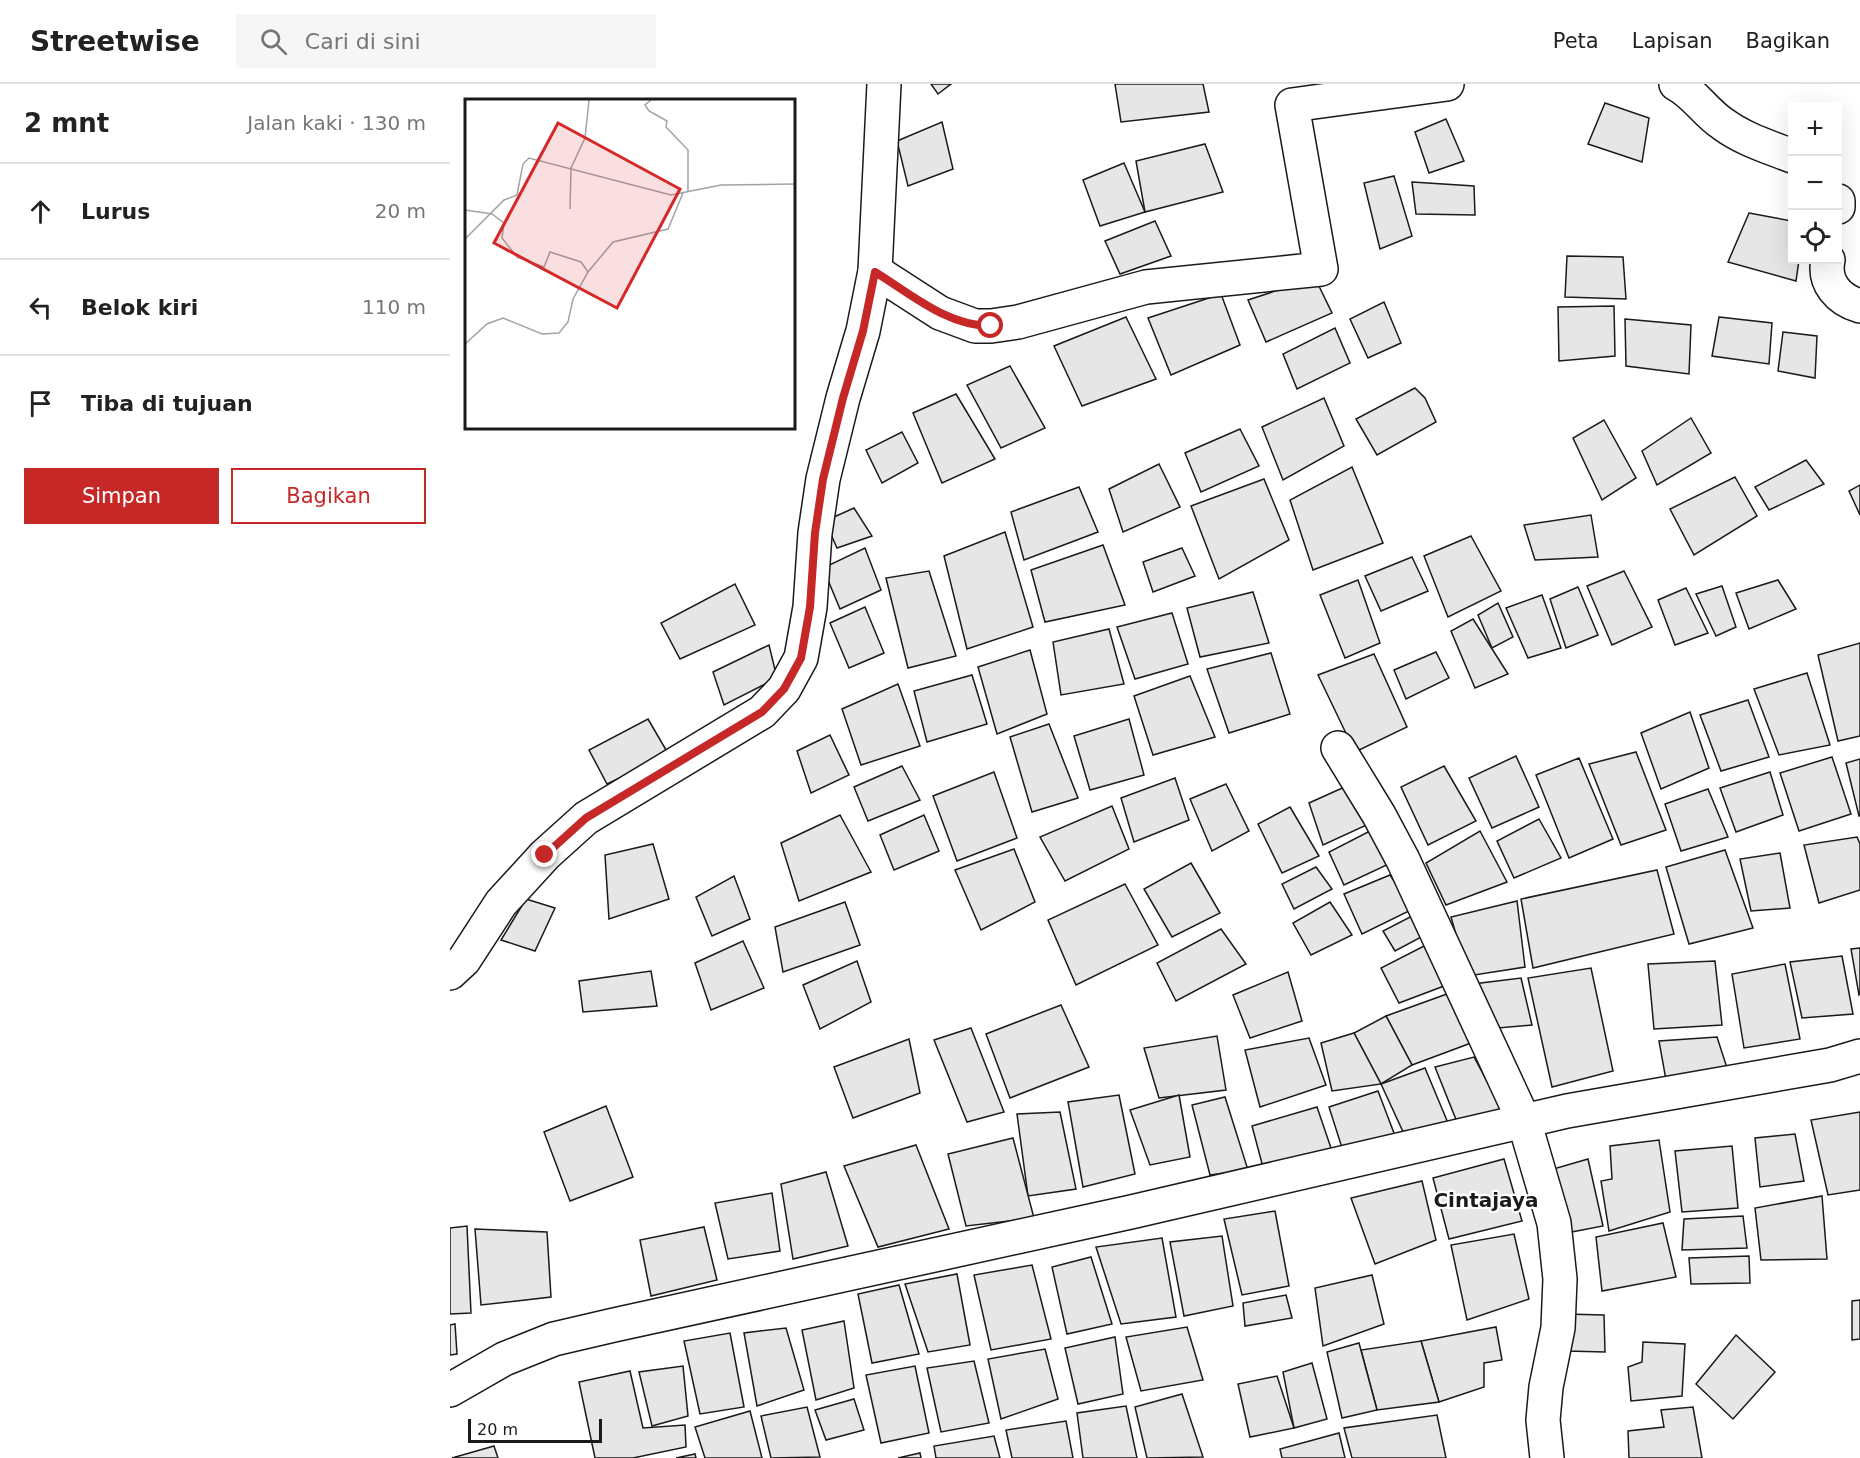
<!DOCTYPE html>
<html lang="id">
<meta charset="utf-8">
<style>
:root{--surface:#fff;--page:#f6f6f6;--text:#222;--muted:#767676;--line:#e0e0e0;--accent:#c62828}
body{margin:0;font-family:"DejaVu Sans",sans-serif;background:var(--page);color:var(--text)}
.controls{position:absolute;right:18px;top:18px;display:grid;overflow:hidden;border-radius:0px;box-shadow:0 6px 24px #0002}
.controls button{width:54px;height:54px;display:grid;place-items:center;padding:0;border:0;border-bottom:2px solid var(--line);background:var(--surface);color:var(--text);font:30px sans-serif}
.scale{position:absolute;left:18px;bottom:15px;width:134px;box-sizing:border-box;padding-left:6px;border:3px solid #1a1a1a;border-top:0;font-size:16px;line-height:21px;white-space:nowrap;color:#1a1a1a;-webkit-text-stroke:4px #fff;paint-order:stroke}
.stop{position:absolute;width:18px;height:18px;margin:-14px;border:4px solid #c62828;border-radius:50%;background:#fff}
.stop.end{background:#c62828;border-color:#fff;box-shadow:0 2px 6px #0008}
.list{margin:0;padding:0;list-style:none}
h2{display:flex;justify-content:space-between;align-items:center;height:78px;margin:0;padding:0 24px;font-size:26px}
h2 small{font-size:20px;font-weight:400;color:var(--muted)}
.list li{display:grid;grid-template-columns:39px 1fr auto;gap:18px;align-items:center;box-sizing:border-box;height:96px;padding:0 24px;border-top:2px solid var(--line)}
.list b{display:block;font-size:22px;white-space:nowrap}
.list em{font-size:20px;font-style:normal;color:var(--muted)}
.actions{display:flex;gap:12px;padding:18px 24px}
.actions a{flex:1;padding:14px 0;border:2px solid var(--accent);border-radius:0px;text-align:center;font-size:21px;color:var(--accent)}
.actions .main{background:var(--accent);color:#fff}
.icon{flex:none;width:33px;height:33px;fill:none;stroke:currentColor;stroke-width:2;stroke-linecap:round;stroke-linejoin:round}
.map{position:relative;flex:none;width:1410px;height:1374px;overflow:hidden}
header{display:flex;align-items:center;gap:36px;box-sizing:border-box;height:84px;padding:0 30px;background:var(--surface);border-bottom:2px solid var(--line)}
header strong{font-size:28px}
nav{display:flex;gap:33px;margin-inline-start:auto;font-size:21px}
.search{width:420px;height:54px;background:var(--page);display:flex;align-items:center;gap:15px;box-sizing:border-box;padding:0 21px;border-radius:0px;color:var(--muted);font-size:22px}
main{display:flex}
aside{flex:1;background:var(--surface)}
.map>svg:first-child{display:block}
.building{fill:#e6e6e6;stroke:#1a1a1a;stroke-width:1.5}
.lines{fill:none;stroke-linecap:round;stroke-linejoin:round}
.minor-casing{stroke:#1a1a1a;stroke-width:36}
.minor{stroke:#fff;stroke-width:33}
.route{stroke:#c62828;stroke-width:8}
.labels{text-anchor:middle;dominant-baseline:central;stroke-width:4.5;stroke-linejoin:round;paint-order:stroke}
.quarter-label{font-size:20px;font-weight:bold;fill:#1a1a1a;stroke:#fff}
.inset-road{fill:none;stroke:#a3a3a3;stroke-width:1.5}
.view{fill:#d62828;fill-opacity:0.15;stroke:#d62828;stroke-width:3}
.inset-edge{fill:none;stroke:#1a1a1a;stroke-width:3}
</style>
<header>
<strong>Streetwise</strong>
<div class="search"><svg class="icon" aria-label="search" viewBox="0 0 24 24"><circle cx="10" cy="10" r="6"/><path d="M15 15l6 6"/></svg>Cari di sini</div>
<nav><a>Peta</a><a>Lapisan</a><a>Bagikan</a></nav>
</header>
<main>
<aside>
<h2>2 mnt<small>Jalan kaki · 130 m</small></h2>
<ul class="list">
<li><svg class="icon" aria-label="ahead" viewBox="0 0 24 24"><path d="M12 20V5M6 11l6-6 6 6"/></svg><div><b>Lurus</b></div><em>20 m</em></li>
<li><svg class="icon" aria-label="left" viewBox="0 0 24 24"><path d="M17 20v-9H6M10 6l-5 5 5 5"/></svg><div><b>Belok kiri</b></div><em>110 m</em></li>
<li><svg class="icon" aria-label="arrive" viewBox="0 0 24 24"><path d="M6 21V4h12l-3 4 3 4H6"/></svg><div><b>Tiba di tujuan</b></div></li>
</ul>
<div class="actions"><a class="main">Simpan</a><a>Bagikan</a></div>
</aside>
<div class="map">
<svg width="1410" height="1374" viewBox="0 0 1410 1374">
<rect width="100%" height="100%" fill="#fff"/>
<g class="building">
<path d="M481,0H501L488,10Z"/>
<path d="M665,0H753L759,28L671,38Z"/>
<path d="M1155,19L1199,34L1192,78L1138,60Z"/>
<path d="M996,35L1014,77L979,89L965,48Z"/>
<path d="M492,38L503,85L458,102L447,57Z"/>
<path d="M755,60L773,108L695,128L686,77Z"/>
<path d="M674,79L695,128L650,142L633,96Z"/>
<path d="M944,92L962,152L930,165L914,99Z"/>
<path d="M962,98L1024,102L1025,131L966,130Z"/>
<path d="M1299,129L1342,137V176H1349L1346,197L1278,178Z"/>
<path d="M705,137L721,172L670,190L655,157Z"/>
<path d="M1117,172L1173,173L1176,215L1115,213Z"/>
<path d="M865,194L882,229L816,258L798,216Z"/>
<path d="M771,210L790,261L721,291L698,234Z"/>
<path d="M934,218L951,259L918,274L900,235Z"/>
<path d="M1164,222L1165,272L1109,277L1108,223Z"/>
<path d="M676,233L706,295L632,322L604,262Z"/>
<path d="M1269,233L1322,239L1319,280L1262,272Z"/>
<path d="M1175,235L1241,241L1239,290L1176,282Z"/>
<path d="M885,244L900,279L847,305L833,270Z"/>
<path d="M1333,248L1367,252L1365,294L1328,287Z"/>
<path d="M560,282L595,344L551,364L517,301Z"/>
<path d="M965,304L975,314L986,338L927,371L906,335Z"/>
<path d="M506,310L545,375L492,399L463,329Z"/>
<path d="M874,314L894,362L833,396L812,343Z"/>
<path d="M1241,334L1261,369L1207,401L1192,367Z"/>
<path d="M1154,336L1186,394L1152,416L1123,354Z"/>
<path d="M790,345L809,382L751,408L735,369Z"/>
<path d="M452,348L468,379L432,399L416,366Z"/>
<path d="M1356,376L1374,400L1319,426L1305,403Z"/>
<path d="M709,380L730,423L673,448L659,405Z"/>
<path d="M902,383L933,459L863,486L840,416Z"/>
<path d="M1285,393L1307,432L1244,471L1220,425Z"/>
<path d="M814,395L839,456L769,495L741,422Z"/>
<path d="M1410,401V431L1399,407Z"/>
<path d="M629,403L648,448L574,476L561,428Z"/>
<path d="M404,424L422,452L387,464L375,437Z"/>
<path d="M1141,431L1148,473L1085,476L1074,441Z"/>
<path d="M555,448L583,543L517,565L494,472Z"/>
<path d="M1021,452L1051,507L998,533L974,472Z"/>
<path d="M653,461L675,521L595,538L581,486Z"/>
<path d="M415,464L431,506L390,525L373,484Z"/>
<path d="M732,464L745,492L703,508L693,478Z"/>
<path d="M962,473L978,507L931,527L915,492Z"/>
<path d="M479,487L506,572L458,584L436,494Z"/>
<path d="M1174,487L1202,543L1162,561L1137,502Z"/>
<path d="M908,496L930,559L895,574L870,511Z"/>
<path d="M1328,496L1346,525L1299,545L1286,509Z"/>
<path d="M285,500L305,541L230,575L211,539Z"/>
<path d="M1272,502L1286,543L1266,552L1246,510Z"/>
<path d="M1128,503L1148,551L1116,564L1100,515Z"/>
<path d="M1236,504L1258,549L1225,561L1208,516Z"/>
<path d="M803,508L819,559L750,573L737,524Z"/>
<path d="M1092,511L1111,564L1078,574L1056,524Z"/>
<path d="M1048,519L1063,553L1042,564L1028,531Z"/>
<path d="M415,523L434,569L399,584L380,539Z"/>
<path d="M722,529L738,580L685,595L667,543Z"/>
<path d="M1023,535L1058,590L1025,604L1001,547Z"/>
<path d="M659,545L674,600L611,611L603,558Z"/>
<path d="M1410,559V652L1388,657L1368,571Z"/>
<path d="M319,561L327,594L274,621L263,588Z"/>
<path d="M580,566L597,630L547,650L528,583Z"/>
<path d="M986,568L999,594L956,615L944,586Z"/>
<path d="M821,569L840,630L779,649L757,585Z"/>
<path d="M924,570L957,643L905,668L868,591Z"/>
<path d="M1357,589L1380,661L1329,671L1304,605Z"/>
<path d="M522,591L537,640L477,658L464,607Z"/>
<path d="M740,592L765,653L703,671L684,612Z"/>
<path d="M448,600L470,662L411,681L392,625Z"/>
<path d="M1298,616L1319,673L1271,687L1250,631Z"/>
<path d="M1240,628L1259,684L1211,705L1191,649Z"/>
<path d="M198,635L219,671L157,700L139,666Z"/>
<path d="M679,635L694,691L640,706L624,652Z"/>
<path d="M599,640L628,714L582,728L560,653Z"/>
<path d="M380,651L399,691L361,709L347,667Z"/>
<path d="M1186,668L1216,746L1171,761L1139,680Z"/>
<path d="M1066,672L1089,723L1042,744L1019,694Z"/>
<path d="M1382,673L1401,730L1349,747L1330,689Z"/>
<path d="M1129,674L1163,755L1119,774L1086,691Z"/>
<path d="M1410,675V732H1409L1396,679Z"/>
<path d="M452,682L470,716L418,737L404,703Z"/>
<path d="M994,682L1026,737L978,761L951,703Z"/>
<path d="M544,688L567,754L507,777L483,712Z"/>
<path d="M1320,688L1333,731L1286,748L1270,704Z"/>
<path d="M725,694L739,736L684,758L671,714Z"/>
<path d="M776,700L799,747L762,767L740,715Z"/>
<path d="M899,701L921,739L873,761L859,719Z"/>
<path d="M1258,705L1278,753L1231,767L1215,720Z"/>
<path d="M662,722L679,765L615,797L590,753Z"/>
<path d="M840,723L869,772L832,789L808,740Z"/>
<path d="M390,731L421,788L349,817L331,759Z"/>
<path d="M474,731L489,767L444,786L430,751Z"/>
<path d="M1089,735L1111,774L1064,794L1047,757Z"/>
<path d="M920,747L941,779L894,801L879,768Z"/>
<path d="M1030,747L1057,798L996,821L976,779Z"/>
<path d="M1407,753L1410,760V806L1369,819L1354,761Z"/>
<path d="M203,760L219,815L159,835L155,771Z"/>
<path d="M564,765L585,818L531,846L505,786Z"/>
<path d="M1275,766L1303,844L1239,860L1216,783Z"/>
<path d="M1330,769L1340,824L1301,827L1290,775Z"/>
<path d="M741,779L770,829L722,853L694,805Z"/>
<path d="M866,783L882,805L844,825L832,800Z"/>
<path d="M1207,786L1224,850L1083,884L1071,815Z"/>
<path d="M940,791L963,825L912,850L894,810Z"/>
<path d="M284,792L300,835L262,852L246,813Z"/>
<path d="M675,800L708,861L626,901L598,836Z"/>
<path d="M76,815L105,824L85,867L51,856Z"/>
<path d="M1067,817L1075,883L1018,892L1001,833Z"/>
<path d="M395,818L410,861L333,888L325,843Z"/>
<path d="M880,818L902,851L861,871L843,839Z"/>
<path d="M964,831L975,851L945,867L933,847Z"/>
<path d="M771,845L796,880L726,917L707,879Z"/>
<path d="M293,857L314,904L261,926L245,879Z"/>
<path d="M974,862L994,902L949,919L931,884Z"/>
<path d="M1410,864V910L1409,911L1401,865Z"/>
<path d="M1392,872L1403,930L1352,934L1340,878Z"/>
<path d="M407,877L421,918L370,945L353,901Z"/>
<path d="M1265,877L1272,941L1204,945L1198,880Z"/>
<path d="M1335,880L1350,955L1294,964L1282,890Z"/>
<path d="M1141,884L1163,987L1102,1003L1078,894Z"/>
<path d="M201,887L207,922L133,928L129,897Z"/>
<path d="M838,888L852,937L800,954L783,911Z"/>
<path d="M1071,894L1082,941L1037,945L1023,900Z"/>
<path d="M997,910L1021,959L962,981L936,932Z"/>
<path d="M611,921L639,983L560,1014L536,950Z"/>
<path d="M936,932L962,981L931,1000L904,949Z"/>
<path d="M521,944L554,1028L517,1038L484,956Z"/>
<path d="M904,949L931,1000L882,1007L871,959Z"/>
<path d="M767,952L776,1006L709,1014L694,964Z"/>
<path d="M1267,953L1279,990L1216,996L1209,957Z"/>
<path d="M859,954L876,1001L810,1023L795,966Z"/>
<path d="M459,955L470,1009L403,1034L384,983Z"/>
<path d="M1024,973L1055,1031L1009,1043L985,983Z"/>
<path d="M975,984L998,1039L955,1052L931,1000Z"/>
<path d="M928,1007L947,1057L893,1067L879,1023Z"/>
<path d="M669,1011L685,1090L633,1103L618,1018Z"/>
<path d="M729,1011L740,1073L700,1081L680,1026Z"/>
<path d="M775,1013L798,1086L760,1091L742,1021Z"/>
<path d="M156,1022L183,1093L120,1117L94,1048Z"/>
<path d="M867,1023L882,1067L814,1087L802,1042Z"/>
<path d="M610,1028L626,1105L578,1112L567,1030Z"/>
<path d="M1410,1028V1106L1378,1111L1361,1036Z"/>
<path d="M1345,1050L1354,1097L1310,1103L1305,1054Z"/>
<path d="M563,1054L584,1134L516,1142L498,1070Z"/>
<path d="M1209,1056L1220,1128L1159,1147L1151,1097L1162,1095L1160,1062Z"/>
<path d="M466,1061L499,1145L428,1163L394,1082Z"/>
<path d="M1282,1062L1288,1124L1232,1128L1225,1067Z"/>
<path d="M1054,1075L1072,1137L999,1155L983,1094Z"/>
<path d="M1138,1075L1153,1142L1111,1150L1100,1086Z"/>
<path d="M376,1088L398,1162L343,1175L331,1100Z"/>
<path d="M972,1097L986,1156L925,1180L901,1114Z"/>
<path d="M322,1109L330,1167L278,1175L265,1119Z"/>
<path d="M1372,1112L1377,1175L1311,1176L1305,1124Z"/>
<path d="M825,1127L839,1202L792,1211L774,1135Z"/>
<path d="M1293,1132L1297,1164L1232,1166L1234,1135Z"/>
<path d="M1213,1139L1226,1193L1152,1207L1146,1153Z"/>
<path d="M17,1142L21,1229L0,1230V1144Z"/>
<path d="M254,1143L267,1196L201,1212L190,1156Z"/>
<path d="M25,1145L97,1148L101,1213L31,1221Z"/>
<path d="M1064,1150L1079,1215L1017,1236L1001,1161Z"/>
<path d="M772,1152L783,1222L734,1232L720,1158Z"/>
<path d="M712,1154L726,1233L671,1240L646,1163Z"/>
<path d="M1299,1172L1300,1199L1241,1200L1239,1174Z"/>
<path d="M641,1173L662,1240L617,1250L602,1183Z"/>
<path d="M582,1181L601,1255L541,1266L524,1191Z"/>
<path d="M507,1190L520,1261L478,1268L455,1200Z"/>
<path d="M922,1191L934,1240L873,1262L865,1204Z"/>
<path d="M449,1201L469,1270L422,1279L408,1210Z"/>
<path d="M836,1211L842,1234L795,1242L793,1219Z"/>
<path d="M1410,1216V1255L1402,1256V1217Z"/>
<path d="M1115,1230L1154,1231L1155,1268L1116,1267Z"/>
<path d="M394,1237L404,1304L366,1316L352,1246Z"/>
<path d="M5,1240L7,1270L0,1271V1241Z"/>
<path d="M737,1243L753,1296L691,1307L676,1253Z"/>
<path d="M1046,1243L1052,1276L1034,1279V1303L989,1318L971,1257Z"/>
<path d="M336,1244L354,1306L307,1322L294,1249Z"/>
<path d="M280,1249L294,1323L250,1330L234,1257Z"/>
<path d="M1286,1251L1325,1288L1283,1335L1246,1300Z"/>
<path d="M665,1253L673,1310L628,1320L615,1264Z"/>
<path d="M971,1257L989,1318L927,1326L911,1266Z"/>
<path d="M1193,1258L1235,1260L1232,1312L1181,1317L1178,1283L1192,1278Z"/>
<path d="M909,1259L927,1326L892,1334L877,1268Z"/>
<path d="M595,1265L608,1315L551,1335L538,1275Z"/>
<path d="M524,1277L539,1339L491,1348L477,1284Z"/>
<path d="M862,1279L877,1335L844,1344L833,1288Z"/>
<path d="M233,1282L238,1332L202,1342L189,1288Z"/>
<path d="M465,1282L479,1349L431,1359L416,1291Z"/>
<path d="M180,1287L193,1344L235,1341L236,1363L183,1374H145L129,1298Z"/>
<path d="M827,1292L844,1344L800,1353L788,1300Z"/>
<path d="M732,1310L753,1373L697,1374L685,1323Z"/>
<path d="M404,1315L414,1346L376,1356L365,1326Z"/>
<path d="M676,1322L687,1374H633L627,1329Z"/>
<path d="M357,1323L370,1373L321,1374L311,1332Z"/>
<path d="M1243,1323L1252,1374H1179L1178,1347L1214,1343L1211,1326Z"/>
<path d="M300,1327L312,1374H255L245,1343Z"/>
<path d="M987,1331L996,1374H902L894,1344Z"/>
<path d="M616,1337L623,1374H562L556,1346Z"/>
<path d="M889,1349L895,1374H832L830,1365Z"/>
<path d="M544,1352L550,1374H486L484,1362Z"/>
<path d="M44,1362L48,1374H2Z"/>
<path d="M470,1369L471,1374H448Z"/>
<path d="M245,1370L246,1374H226Z"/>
</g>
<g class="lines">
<defs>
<g id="minor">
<path d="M1226,0C1244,9 1256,29 1273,40C1293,55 1319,63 1342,72"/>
<path d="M1388,117V123"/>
<path d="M1378,176C1373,199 1389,216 1410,222"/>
<path d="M425,187L490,229L525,242H541L568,238L696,203L871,185L842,21L997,0"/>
<path d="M888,664L929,731L953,776L1074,1037L1104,1139L1110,1195L1108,1244L1096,1303L1093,1336L1097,1374"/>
<path d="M0,889L14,876L51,819L95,771L136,734L312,628L334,605L351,574L360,523L365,449L373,395L393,314L413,247L425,187L434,0"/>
<path d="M0,1306L54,1275L104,1255L164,1241L681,1128L1117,1027L1380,981L1410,972"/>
</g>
</defs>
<use href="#minor" class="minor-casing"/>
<use href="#minor" class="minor"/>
</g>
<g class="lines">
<path class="route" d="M95,771L136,734L312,628L334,605L351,574L360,523L365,449L373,395L393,314L413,247L425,188C461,210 497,242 541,242"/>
</g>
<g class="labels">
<g class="quarter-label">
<text x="1036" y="1116">Cintajaya</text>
</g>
</g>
<g transform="translate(15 15)">
<rect width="330" height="330" fill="#fff"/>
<path class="inset-road" d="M186,1L180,6L184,12L202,22L201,28L223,51V93M105,110L106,69L120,39L124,1M0,111L27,115L39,124L37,139L52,158L79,168L85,153L116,163L123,173M0,140L39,101L52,96L58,65L64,59L206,96L256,86L330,85M0,245L22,225L38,219L77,235L94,234L103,223L108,200L123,173L148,143L203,130L218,94"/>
<path class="view" d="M93,24L215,90L152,209L29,144Z"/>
<rect width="330" height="330" class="inset-edge"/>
</g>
</svg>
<div class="controls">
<button>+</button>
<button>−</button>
<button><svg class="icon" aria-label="locate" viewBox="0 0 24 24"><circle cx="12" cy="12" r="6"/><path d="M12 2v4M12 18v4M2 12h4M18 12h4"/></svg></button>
</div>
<div class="scale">20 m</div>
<div class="stop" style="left:541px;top:242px"></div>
<div class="stop end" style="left:95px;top:771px"></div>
</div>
</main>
